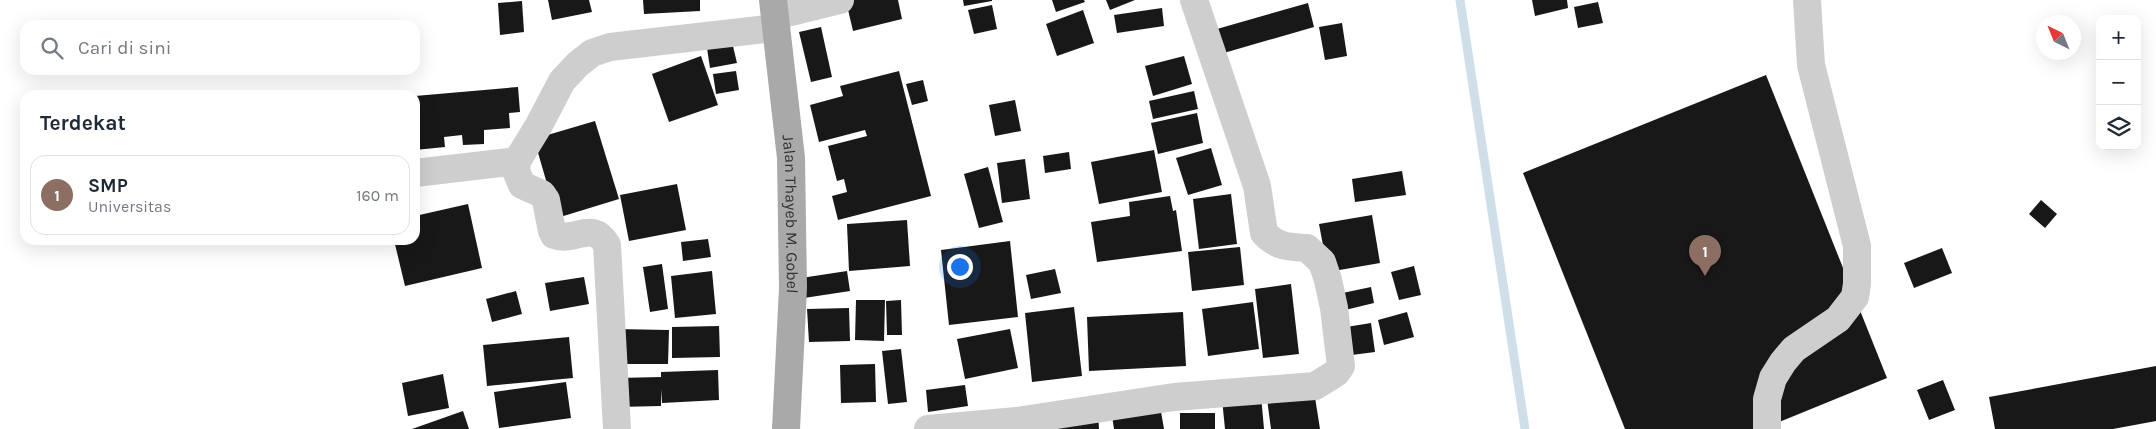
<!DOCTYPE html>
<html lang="id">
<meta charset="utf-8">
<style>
:root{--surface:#fff;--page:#f6f6f7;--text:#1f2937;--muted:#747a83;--line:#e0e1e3;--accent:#db2777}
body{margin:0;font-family:Karla,sans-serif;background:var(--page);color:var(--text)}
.controls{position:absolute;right:15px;top:15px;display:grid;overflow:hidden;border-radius:10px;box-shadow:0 5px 20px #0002}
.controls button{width:45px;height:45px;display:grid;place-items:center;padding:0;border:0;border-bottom:1px solid var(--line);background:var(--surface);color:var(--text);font:25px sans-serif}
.compass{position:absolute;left:2036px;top:15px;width:45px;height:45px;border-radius:50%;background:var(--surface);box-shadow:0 5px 20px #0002;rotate:317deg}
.you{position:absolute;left:959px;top:266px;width:18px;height:18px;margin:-12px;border:4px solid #fff;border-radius:50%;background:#1a73e8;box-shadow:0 0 0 8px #1a73e833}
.badge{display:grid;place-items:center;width:32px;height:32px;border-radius:50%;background:var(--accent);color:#fff;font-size:16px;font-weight:700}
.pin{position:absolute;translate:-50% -41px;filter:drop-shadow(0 1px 2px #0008)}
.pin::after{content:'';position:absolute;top:26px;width:18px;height:15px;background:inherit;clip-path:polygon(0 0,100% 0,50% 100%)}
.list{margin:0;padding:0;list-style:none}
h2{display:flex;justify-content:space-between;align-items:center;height:65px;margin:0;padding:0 20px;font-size:21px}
h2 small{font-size:16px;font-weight:400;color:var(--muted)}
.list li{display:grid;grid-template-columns:32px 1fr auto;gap:15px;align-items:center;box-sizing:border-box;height:80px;margin:0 10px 10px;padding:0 10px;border:1px solid var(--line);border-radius:15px}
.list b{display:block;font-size:19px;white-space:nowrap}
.list p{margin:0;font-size:16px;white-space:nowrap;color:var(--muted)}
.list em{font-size:16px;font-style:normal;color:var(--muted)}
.icon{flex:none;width:28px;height:28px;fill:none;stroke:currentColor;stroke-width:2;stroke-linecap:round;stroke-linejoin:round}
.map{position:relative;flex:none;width:2156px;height:429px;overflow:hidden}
.search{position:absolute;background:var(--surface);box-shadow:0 5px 20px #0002;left:20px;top:20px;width:400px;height:55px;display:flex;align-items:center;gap:12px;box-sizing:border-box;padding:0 18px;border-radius:15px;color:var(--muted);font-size:19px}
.panel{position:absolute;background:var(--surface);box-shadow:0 5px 20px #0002;left:20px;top:90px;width:400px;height:155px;border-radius:15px}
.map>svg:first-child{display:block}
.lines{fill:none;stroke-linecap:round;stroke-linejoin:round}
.stream{stroke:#cfdfe9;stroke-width:9}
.building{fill:#181818}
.minor{stroke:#cecece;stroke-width:28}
.major{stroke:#a9a9a9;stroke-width:28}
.labels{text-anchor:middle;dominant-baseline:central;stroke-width:5;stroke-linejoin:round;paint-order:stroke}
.street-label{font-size:16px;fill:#313131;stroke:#fff}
</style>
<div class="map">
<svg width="2156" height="429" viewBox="0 0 2156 429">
<rect width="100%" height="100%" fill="#fff"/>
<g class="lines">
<path class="stream" d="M1460,0L1525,429"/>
</g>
<g class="building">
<path d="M548,0H589L592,12L552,20Z"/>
<path d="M643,0H700V11L644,14Z"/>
<path d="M851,0H898L902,19L853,31L846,1Z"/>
<path d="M963,0H992V1L964,6Z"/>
<path d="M1052,0H1084L1085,2L1056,12Z"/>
<path d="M1106,0H1135L1110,10Z"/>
<path d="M1532,0H1567L1568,8L1535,16Z"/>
<path d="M522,1L524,32L500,35L498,3Z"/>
<path d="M1598,2L1603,23L1578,28L1574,7Z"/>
<path d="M1308,3L1314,27L1217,55L1210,31Z"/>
<path d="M992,5L997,29L974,34L968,10Z"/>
<path d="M1162,8L1164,26L1117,33L1114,15Z"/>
<path d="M1083,10L1094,43L1057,56L1046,24Z"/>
<path d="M1342,23L1347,56L1325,60L1319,27Z"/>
<path d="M821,27L832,77L811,82L799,32Z"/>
<path d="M732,42L737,63L710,68L707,48Z"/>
<path d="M701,56L718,105L669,122L652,74Z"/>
<path d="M1184,56L1192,84L1153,96L1145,66Z"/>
<path d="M736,71L739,90L716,94L713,74Z"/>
<path d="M899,71L931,196L838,220L832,196L847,192L844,179L837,181L828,146L867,136L865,130L819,142L810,105L843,96L840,86Z"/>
<path d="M1766,75L1887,378L1762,429H1625L1523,173Z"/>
<path d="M923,80L928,101L912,105L906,84Z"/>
<path d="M518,87L520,112L509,113L510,128L484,130V144L463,145L462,135L444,137L445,147L415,150V96Z"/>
<path d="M1194,91L1198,109L1153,119L1149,101Z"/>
<path d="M1015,100L1021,131L995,136L989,105Z"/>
<path d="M1197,113L1203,143L1158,154L1151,123Z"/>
<path d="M595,121L619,199L557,218L534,139Z"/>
<path d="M1211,148L1222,185L1188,195L1176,158Z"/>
<path d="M1154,150L1162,192L1099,204L1091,162Z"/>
<path d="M1069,152L1071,169L1045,173L1043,156Z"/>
<path d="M1025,159L1030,199L1002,203L997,163Z"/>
<path d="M988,167L1003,222L979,228L964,174Z"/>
<path d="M1402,171L1406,195L1355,202L1352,179Z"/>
<path d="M677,184L686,230L629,241L620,195Z"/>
<path d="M1231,194L1237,244L1199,249L1193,199Z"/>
<path d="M1170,196L1173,211L1176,210L1182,251L1097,262L1091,222L1130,216L1129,202Z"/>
<path d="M2041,200L2057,214L2045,228L2029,214Z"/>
<path d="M468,204L482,268L405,286L394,240H415V216Z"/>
<path d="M1372,215L1380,263L1328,272L1319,224Z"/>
<path d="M907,220L910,266L849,271L847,224Z"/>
<path d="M708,239L711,257L683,261L681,242Z"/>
<path d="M1010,241L1018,317L949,325L941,250Z"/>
<path d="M1240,247L1244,285L1192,291L1188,252Z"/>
<path d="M1942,248L1952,273L1914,288L1904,263Z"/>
<path d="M662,264L668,309L650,312L643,267Z"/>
<path d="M1414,266L1421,295L1399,300L1391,272Z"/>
<path d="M1055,269L1061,293L1031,299L1026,275Z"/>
<path d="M712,271L716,314L675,318L671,276Z"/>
<path d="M847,271L850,291L804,298L801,278Z"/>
<path d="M584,277L589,304L550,311L545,283Z"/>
<path d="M1291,284L1299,354L1263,358L1255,289Z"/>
<path d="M1371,287L1374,303L1337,312L1333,295Z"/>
<path d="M516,291L522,314L492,322L486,299Z"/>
<path d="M856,300H885L884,341L855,340Z"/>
<path d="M901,300L902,335H887L886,301Z"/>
<path d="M1253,302L1259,349L1208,356L1202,309Z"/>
<path d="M1074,307L1082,376L1032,382L1025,313Z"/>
<path d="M849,308L850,341L809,342L807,309Z"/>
<path d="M1183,312L1186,366L1089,371L1087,317Z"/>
<path d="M1407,312L1414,337L1384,345L1378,320Z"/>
<path d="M1371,323L1375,352L1344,356L1340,328Z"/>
<path d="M719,326L720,357L672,358V327Z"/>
<path d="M616,329L669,330L668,364H615Z"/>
<path d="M1010,329L1018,368L965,379L957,339Z"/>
<path d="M569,337L573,378L487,386L483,345Z"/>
<path d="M901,349L907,402L888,404L882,351Z"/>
<path d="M875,364L876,402L841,403L840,365Z"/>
<path d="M2156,366V421L2113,429H1995L1989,397Z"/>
<path d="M718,370L719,400L662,403L661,389V406L617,407V378L661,377V372Z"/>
<path d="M443,374L449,408L408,416L402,383Z"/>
<path d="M1943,380L1955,410L1929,420L1917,390Z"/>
<path d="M566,382L571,418L499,428L494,392Z"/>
<path d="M965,385L968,406L928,412L926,390Z"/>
<path d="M1314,391L1320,429H1271L1267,399Z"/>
<path d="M1261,395L1264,429H1225L1222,399Z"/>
<path d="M1159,400L1164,429H1114L1111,409Z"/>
<path d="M463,411L469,429H412Z"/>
<rect x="1180" y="413" width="35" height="16"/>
<path d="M1098,414L1099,429H1052Z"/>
</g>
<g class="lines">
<g class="minor">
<path d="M775,16L840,0"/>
<path d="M415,173L517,161"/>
<path d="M617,429L607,245C592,219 575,243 554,235L552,231L546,200L542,194L522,185L516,171L517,161L539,125L562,81L578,64L592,53L610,47L775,28"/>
<path d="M928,429L1017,421L1174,397L1315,386L1336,373L1341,366L1334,308L1328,280L1322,262L1307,248C1289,247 1277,247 1264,233L1257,186L1194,0"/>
<path d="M1767,429V399L1773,378L1783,362L1794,349L1838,319L1855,297L1857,284V246L1811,65L1807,0"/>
</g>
<path class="major" id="s1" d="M773,0L791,158L793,288L786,429"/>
</g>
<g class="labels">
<g class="street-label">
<text stroke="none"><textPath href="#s1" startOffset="215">Jalan Thayeb M. Gobel</textPath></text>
</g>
</g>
</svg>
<div class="controls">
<button>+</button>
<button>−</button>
<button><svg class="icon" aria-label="layers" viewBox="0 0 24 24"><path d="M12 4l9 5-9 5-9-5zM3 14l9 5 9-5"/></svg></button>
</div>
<svg class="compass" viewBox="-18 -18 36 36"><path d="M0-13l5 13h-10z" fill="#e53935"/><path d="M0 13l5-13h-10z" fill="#747a83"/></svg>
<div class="you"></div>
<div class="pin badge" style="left:1705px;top:276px;background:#8d6e63">1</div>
<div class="search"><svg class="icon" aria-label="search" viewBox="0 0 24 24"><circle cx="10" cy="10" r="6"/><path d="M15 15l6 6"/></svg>Cari di sini</div>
<section class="panel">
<h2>Terdekat<small></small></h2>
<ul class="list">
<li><span class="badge" style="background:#8d6e63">1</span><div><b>SMP</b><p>Universitas</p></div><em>160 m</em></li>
</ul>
</section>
</div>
